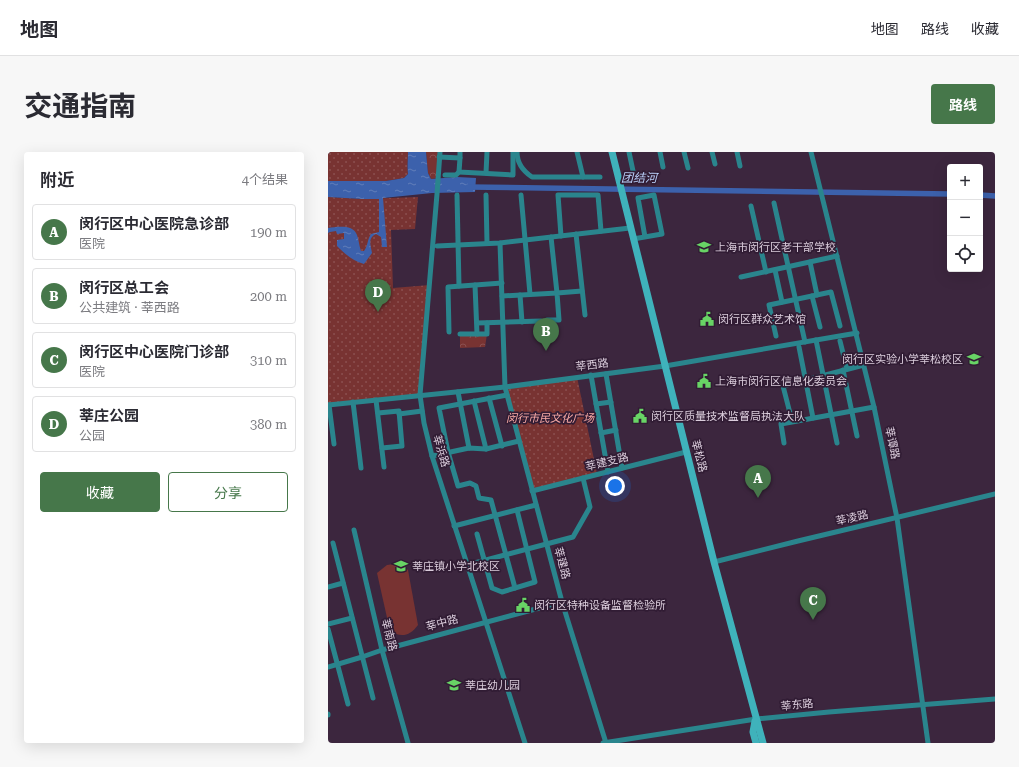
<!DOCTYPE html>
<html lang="zh">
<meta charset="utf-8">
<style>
:root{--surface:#fff;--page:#f7f7f7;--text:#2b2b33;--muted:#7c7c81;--line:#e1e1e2;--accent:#46774a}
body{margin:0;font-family:"Roboto Serif","Noto Sans SC",serif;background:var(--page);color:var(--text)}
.controls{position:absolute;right:12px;top:12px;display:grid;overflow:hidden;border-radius:4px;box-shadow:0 4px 16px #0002}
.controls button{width:36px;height:36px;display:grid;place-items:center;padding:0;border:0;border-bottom:1px solid var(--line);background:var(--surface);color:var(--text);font:20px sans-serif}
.you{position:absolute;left:287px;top:334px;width:14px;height:14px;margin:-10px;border:3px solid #fff;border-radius:50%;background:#1a73e8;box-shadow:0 0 0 6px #1a73e833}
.badge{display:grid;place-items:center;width:26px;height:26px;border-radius:50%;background:var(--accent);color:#fff;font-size:13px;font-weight:700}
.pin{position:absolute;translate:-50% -33px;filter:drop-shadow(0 1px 2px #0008)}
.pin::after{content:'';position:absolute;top:21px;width:14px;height:12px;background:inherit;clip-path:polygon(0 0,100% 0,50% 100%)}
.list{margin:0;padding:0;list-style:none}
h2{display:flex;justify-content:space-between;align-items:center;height:52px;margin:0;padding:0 16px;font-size:17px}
h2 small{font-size:13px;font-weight:400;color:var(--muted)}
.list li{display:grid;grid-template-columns:26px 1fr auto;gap:12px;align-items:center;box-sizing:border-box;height:56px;margin:0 8px 8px;padding:0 8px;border:1px solid var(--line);border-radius:4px}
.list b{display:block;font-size:15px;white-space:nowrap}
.list p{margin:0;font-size:13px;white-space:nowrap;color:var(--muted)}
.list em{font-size:13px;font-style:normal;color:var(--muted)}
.actions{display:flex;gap:8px;padding:12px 16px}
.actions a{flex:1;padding:9px 0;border:1px solid var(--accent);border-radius:4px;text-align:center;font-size:14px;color:var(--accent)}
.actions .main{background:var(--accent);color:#fff}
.icon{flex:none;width:22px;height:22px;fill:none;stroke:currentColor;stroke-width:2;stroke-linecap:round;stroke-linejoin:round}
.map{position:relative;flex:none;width:667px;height:591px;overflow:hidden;border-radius:4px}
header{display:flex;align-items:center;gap:24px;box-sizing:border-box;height:56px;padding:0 20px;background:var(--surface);border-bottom:1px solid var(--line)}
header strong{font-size:19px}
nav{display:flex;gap:22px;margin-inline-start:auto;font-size:14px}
.intro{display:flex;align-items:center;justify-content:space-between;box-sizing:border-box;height:96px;padding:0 24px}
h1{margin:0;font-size:28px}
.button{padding:10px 18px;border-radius:4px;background:var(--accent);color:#fff;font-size:14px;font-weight:700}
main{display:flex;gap:24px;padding:0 24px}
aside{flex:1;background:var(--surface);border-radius:4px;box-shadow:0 4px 16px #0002}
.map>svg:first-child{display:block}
.green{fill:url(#green-dots)}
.forest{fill:url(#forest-crowns)}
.pitch{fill:#783332}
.water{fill:url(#water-ripples)}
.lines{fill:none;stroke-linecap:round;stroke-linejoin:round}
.canal{stroke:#3c61ac;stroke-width:5.5}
.minor{stroke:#2a858d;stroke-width:5}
.secondary{stroke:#3fb2bb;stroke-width:7}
.labels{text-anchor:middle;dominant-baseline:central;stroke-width:3.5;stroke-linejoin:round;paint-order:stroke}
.poi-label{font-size:11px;fill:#dbcddc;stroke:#311c34;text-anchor:start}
.street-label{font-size:11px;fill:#dbcddc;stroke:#311c34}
.park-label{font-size:11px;font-style:italic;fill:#faaba6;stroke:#311c34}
.water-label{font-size:12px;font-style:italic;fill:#bbd1fa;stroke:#311c34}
</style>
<header>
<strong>地图</strong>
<nav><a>地图</a><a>路线</a><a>收藏</a></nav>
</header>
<div class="intro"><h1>交通指南</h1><a class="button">路线</a></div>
<main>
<aside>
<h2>附近<small>4个结果</small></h2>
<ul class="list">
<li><span class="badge">A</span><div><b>闵行区中心医院急诊部</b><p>医院</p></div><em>190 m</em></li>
<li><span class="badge">B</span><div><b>闵行区总工会</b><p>公共建筑 · 莘西路</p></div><em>200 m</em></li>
<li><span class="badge">C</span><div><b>闵行区中心医院门诊部</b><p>医院</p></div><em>310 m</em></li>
<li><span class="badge">D</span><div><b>莘庄公园</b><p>公园</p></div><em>380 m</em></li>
</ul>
<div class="actions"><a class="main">收藏</a><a>分享</a></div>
</aside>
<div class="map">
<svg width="667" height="591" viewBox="0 0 667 591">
<defs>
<pattern id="green-dots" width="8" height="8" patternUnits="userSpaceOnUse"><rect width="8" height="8" fill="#783332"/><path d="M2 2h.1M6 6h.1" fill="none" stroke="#8b4f4f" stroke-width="1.8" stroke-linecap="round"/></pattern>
<pattern id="forest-crowns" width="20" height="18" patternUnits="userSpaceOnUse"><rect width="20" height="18" fill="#783332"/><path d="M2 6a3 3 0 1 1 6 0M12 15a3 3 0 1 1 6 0" fill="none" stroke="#8b4f4f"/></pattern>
<pattern id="water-ripples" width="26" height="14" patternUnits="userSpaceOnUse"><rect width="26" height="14" fill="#3c61ac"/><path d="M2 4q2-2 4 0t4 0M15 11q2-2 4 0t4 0" fill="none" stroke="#617eba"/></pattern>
</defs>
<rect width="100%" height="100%" fill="#3c263e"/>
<g class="green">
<path d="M0,0H80C80,8 79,14 80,22L76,26L58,29H0Z"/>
<path d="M0,45L34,47L90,45L87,77L63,78L65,136L102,133L92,243L0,253Z"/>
<path d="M249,225L269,322L204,339L177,235Z"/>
</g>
<g class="forest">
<path d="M98,0H112L110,26L103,27L100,21Z"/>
<path d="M132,182H159L157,195L132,196Z"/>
</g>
<path class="pitch" d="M66,412L76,415L80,418L90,473C82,484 73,486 62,479L49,421L59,413Z"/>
<path class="water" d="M80,0H98L100,21L103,27L129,25L148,26L147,40L104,41L55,46L59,95H54L53,85L48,82C39,86 43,94 44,101L36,112C25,109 17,102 9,94V88L16,87V81L9,82L8,79L2,80L0,81V76C9,75 25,72 29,83C31,88 31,94 33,99H36C40,94 39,88 43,82L51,80V47H34L0,45V29H58L76,26L80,22C79,14 80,8 80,0Z"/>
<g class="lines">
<g class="canal">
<path d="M140,35L622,42"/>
<path d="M652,43L667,44"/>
</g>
<g class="minor">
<path d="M112,0L109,42L92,243L96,271L104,304L197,591"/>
<path d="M189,0C189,11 195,19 204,25H272"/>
<path d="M249,0L255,25"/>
<path d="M301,0L305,19"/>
<path d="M332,0L335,15"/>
<path d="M356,0L360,16"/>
<path d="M384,0L387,12"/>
<path d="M409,0L412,14"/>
<path d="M483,0L546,255L569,366L600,591"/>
<path d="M111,5L132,6V0"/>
<path d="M132,6L131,20L185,23V0"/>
<path d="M158,21L159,0"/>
<path d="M117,23H128L131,20"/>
<path d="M129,43L131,134"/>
<path d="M158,43L159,91"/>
<path d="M193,43L202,142"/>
<path d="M446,51L477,190"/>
<path d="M423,54L438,120"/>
<path d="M248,82L257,163"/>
<path d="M233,84L230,43H270L273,79"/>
<path d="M305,87L334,82L326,43L310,46L317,85"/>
<path d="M172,91L177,235L234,450L278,591"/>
<path d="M109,94L172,91L302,76"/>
<path d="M482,110L489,143"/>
<path d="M447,118L454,150"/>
<path d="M413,125L509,104"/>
<path d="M147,133L149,182"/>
<path d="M192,143L194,170"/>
<path d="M174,144L229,141L223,85"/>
<path d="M484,144L492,175"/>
<path d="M219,168H231L229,141L254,139"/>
<path d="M149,171L213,169"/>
<path d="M121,180L120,135L174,131"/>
<path d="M132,182H159V171"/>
<path d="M448,184L441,153L503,140L512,174"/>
<path d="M488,188L509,291"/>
<path d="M512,189L519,217"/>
<path d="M471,195L485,266"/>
<path d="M515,218L529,284"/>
<path d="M278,222L294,316"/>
<path d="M263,223L280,320"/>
<path d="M130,240L141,296"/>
<path d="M179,243L111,256L120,300L130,334L142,331L148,334L151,346L163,348L187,436"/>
<path d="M161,246L174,294"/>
<path d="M48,248L56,315"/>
<path d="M146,249L158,297"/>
<path d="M25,250L33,316"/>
<path d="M268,252L283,250"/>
<path d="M0,253L177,235L337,214L529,181"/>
<path d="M1,253L6,292"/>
<path d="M50,261L71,259L74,294L54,296"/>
<path d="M71,262L94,259"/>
<path d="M464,269L455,234L536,213"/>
<path d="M273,281L288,278"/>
<path d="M456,291L453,272L546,255"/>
<path d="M104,304L141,296L158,297L191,289"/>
<path d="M204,339L358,300"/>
<path d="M126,374L208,353"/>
<path d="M26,378L54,498L80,591"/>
<path d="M149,382L164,436L174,440L207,430L189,358"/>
<path d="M5,391L45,546"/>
<path d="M386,410L470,389L667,342"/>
<path d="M139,413L245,385L262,355L255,326"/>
<path d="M0,435L15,431"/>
<path d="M0,472L24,466"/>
<path d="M0,477L20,552"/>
<path d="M0,515L34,505L54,498L234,450"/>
<path d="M0,562V563"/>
<path d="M275,591L428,567L501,560L667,547"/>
</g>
<g class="secondary">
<path d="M284,0L386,410L435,591"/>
<path d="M427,569L425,580L428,591"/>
</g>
</g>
<defs>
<symbol id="university-bare" viewBox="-9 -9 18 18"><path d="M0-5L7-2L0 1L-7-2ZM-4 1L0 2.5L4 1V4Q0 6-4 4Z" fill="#68d465" stroke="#311c34" stroke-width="2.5" paint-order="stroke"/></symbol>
<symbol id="civic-bare" viewBox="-9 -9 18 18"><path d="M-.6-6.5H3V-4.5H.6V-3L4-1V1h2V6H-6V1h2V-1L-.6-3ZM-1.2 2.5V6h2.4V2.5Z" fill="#68d465" stroke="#311c34" stroke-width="2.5" paint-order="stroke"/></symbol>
<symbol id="school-bare" viewBox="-9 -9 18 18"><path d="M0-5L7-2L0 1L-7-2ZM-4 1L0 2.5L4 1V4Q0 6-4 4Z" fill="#68d465" stroke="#311c34" stroke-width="2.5" paint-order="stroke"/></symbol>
</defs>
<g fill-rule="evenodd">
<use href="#university-bare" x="366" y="85" width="20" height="20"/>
<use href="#civic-bare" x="369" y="157" width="20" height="20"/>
<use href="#school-bare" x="636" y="197" width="20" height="20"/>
<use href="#civic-bare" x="366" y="219" width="20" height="20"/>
<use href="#civic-bare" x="302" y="254" width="20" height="20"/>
<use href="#school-bare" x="63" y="404" width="20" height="20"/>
<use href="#civic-bare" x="185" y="443" width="20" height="20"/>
<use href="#school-bare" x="116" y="523" width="20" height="20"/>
</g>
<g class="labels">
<g class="poi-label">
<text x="387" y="95">上海市闵行区老干部学校</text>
<text x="390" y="167">闵行区群众艺术馆</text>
<text x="635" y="207" text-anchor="end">闵行区实验小学莘松校区</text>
<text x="387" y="229">上海市闵行区信息化委员会</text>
<text x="323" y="264">闵行区质量技术监督局执法大队</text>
<text x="84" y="414">莘庄镇小学北校区</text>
<text x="206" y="453">闵行区特种设备监督检验所</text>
<text x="137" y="533">莘庄幼儿园</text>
</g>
<g class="street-label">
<text transform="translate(264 213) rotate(-7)">莘西路</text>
<text transform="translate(564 291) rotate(78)">莘谭路</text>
<text transform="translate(113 299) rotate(74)">莘浜路</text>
<text transform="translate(371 304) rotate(76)">莘松路</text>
<text transform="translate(279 310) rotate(-14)">莘建支路</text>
<text transform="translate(524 366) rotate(-13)">莘凌路</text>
<text transform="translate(234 411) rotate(75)">莘建路</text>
<text transform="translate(114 471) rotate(-15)">莘中路</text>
<text transform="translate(61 483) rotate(76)">莘南路</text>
<text transform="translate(469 553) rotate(-6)">莘东路</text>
</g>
<g class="park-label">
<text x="222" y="266">闵行市民文化广场</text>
</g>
<g class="water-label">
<text transform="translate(311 26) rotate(1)">团结河</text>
</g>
</g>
</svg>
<div class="controls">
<button>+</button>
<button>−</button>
<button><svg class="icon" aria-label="locate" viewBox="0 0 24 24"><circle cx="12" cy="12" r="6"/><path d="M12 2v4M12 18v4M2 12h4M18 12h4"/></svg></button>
</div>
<div class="you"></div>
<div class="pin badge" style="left:430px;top:346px">A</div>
<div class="pin badge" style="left:218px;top:199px">B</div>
<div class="pin badge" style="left:485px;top:468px">C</div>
<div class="pin badge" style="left:50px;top:160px">D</div>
</div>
</main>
